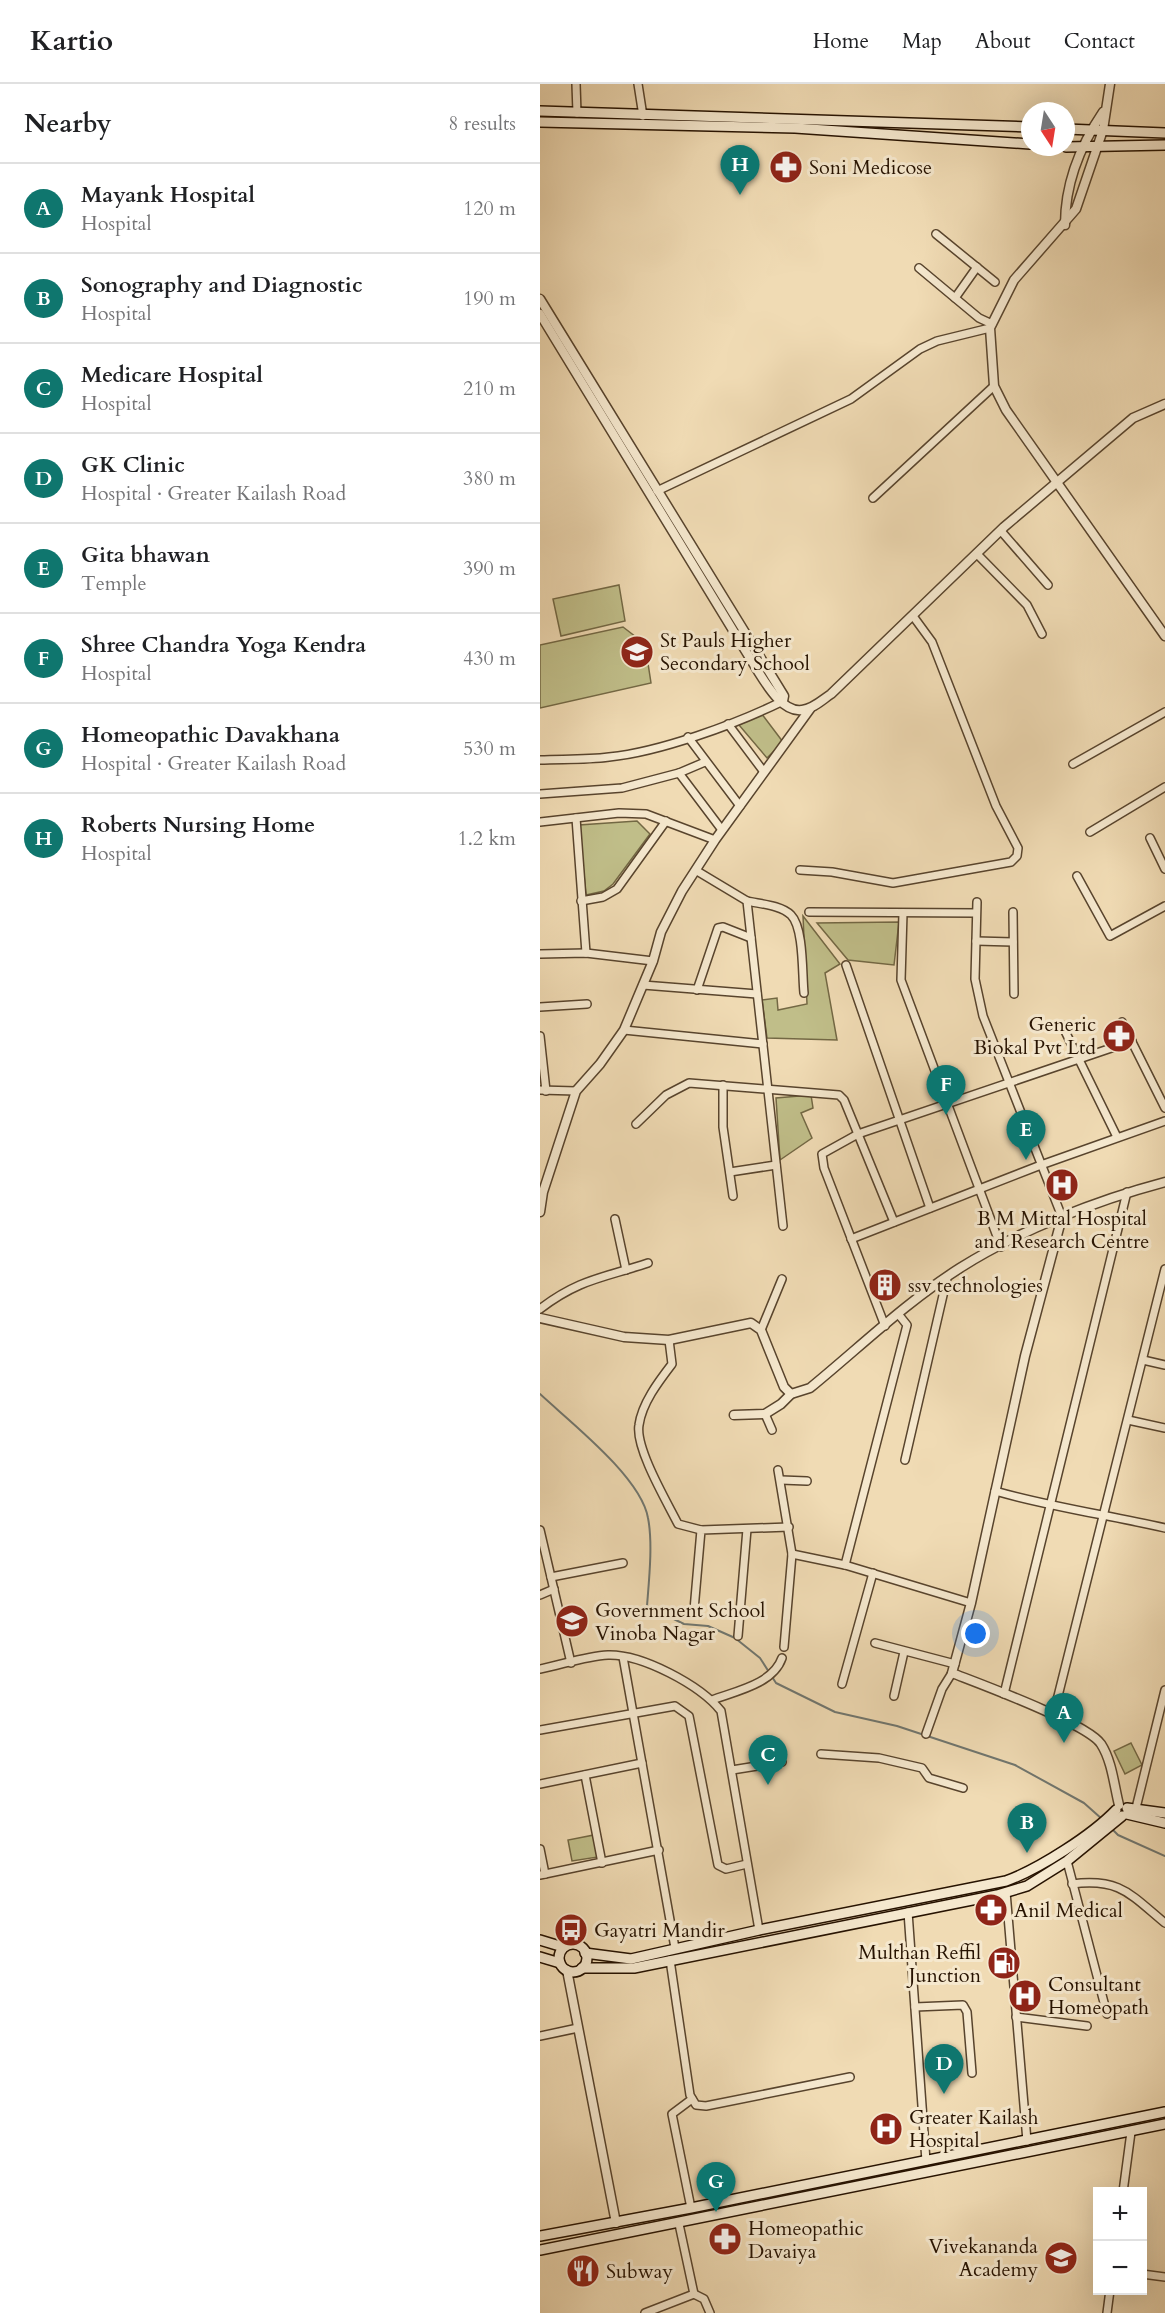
<!DOCTYPE html>
<meta charset="utf-8">
<style>
:root{--surface:#fff;--page:#f6f6f6;--text:#202124;--muted:#757577;--line:#e0e0e0;--accent:#0f766e}
body{margin:0;font-family:Cardo,serif;background:var(--page);color:var(--text)}
.controls{position:absolute;right:18px;bottom:18px;display:grid;overflow:hidden;border-radius:0px;box-shadow:0 6px 24px #0002}
.controls button{width:54px;height:54px;display:grid;place-items:center;padding:0;border:0;border-bottom:2px solid var(--line);background:var(--surface);color:var(--text);font:30px sans-serif}
.compass{position:absolute;left:481px;top:18px;width:54px;height:54px;border-radius:50%;background:var(--surface);box-shadow:0 6px 24px #0002;rotate:168deg}
.you{position:absolute;left:436px;top:1550px;width:21px;height:21px;margin:-15px;border:4px solid #fff;border-radius:50%;background:#1a73e8;box-shadow:0 0 0 9px #1a73e833}
.badge{display:grid;place-items:center;width:39px;height:39px;border-radius:50%;background:var(--accent);color:#fff;font-size:20px;font-weight:700}
.pin{position:absolute;translate:-50% -50px;filter:drop-shadow(0 2px 3px #0008)}
.pin::after{content:'';position:absolute;top:32px;width:21px;height:18px;background:inherit;clip-path:polygon(0 0,100% 0,50% 100%)}
.list{margin:0;padding:0;list-style:none}
h2{display:flex;justify-content:space-between;align-items:center;height:78px;margin:0;padding:0 24px;font-size:26px}
h2 small{font-size:20px;font-weight:400;color:var(--muted)}
.list li{display:grid;grid-template-columns:39px 1fr auto;gap:18px;align-items:center;box-sizing:border-box;height:90px;padding:0 24px;border-top:2px solid var(--line)}
.list b{display:block;font-size:22px;white-space:nowrap}
.list p{margin:0;font-size:20px;white-space:nowrap;color:var(--muted)}
.list em{font-size:20px;font-style:normal;color:var(--muted)}
.map{position:relative;flex:none;width:625px;height:2229px;overflow:hidden}
header{display:flex;align-items:center;gap:36px;box-sizing:border-box;height:84px;padding:0 30px;background:var(--surface);border-bottom:2px solid var(--line)}
header strong{font-size:28px}
nav{display:flex;gap:33px;margin-inline-start:auto;font-size:21px}
main{display:flex}
aside{flex:1;background:var(--surface)}
.map>svg:first-child{display:block}
.green{fill:#c0be89;stroke:#736844;stroke-width:1.5}
.lines{fill:none;stroke-linecap:round;stroke-linejoin:round}
.stream{stroke:#70766f;stroke-width:2}
.minor-casing{stroke:#58442d;stroke-width:10}
.tertiary-casing{stroke:#58442d;stroke-width:11}
.secondary-casing{stroke:#261200;stroke-width:12}
.minor{stroke:#f5e8ce;stroke-width:7}
.tertiary{stroke:#f5e8ce;stroke-width:8}
.secondary{stroke:#f5e8ce;stroke-width:9}
.labels{text-anchor:middle;dominant-baseline:central;stroke-width:6;stroke-linejoin:round;paint-order:stroke}
.poi-label{font-size:20px;fill:#261200;stroke:#f5e8ce;text-anchor:start}
</style>
<header>
<strong>Kartio</strong>
<nav><a>Home</a><a>Map</a><a>About</a><a>Contact</a></nav>
</header>
<main>
<aside>
<h2>Nearby<small>8 results</small></h2>
<ul class="list">
<li><span class="badge">A</span><div><b>Mayank Hospital</b><p>Hospital</p></div><em>120 m</em></li>
<li><span class="badge">B</span><div><b>Sonography and Diagnostic</b><p>Hospital</p></div><em>190 m</em></li>
<li><span class="badge">C</span><div><b>Medicare Hospital</b><p>Hospital</p></div><em>210 m</em></li>
<li><span class="badge">D</span><div><b>GK Clinic</b><p>Hospital · Greater Kailash Road</p></div><em>380 m</em></li>
<li><span class="badge">E</span><div><b>Gita bhawan</b><p>Temple</p></div><em>390 m</em></li>
<li><span class="badge">F</span><div><b>Shree Chandra Yoga Kendra</b><p>Hospital</p></div><em>430 m</em></li>
<li><span class="badge">G</span><div><b>Homeopathic Davakhana</b><p>Hospital · Greater Kailash Road</p></div><em>530 m</em></li>
<li><span class="badge">H</span><div><b>Roberts Nursing Home</b><p>Hospital</p></div><em>1.2 km</em></li>
</ul>
</aside>
<div class="map">
<svg width="625" height="2229" viewBox="0 0 625 2229">
<rect width="100%" height="100%" fill="#f0dbb4"/>
<filter id="stains"><feTurbulence type="fractalNoise" baseFrequency=".00333" numOctaves="4"/><feColorMatrix values="0 0 0 0 .2 0 0 0 0 .09 0 0 0 0 .02 0 0 0 .5 -.17"/></filter>
<radialGradient id="worn" r=".72"><stop offset=".6" stop-color="#630" stop-opacity="0"/><stop offset="1" stop-color="#630" stop-opacity=".3"/></radialGradient>
<g class="green">
<path d="M79,501L85,537L21,552L13,515Z"/>
<path d="M83,543L105,560L111,599L0,624V561Z"/>
<path d="M221,629L243,658L227,674L199,641Z"/>
<path d="M97,737L110,750L73,800L64,807L46,811L39,741Z"/>
<path d="M263,832L300,880L285,889L297,956L227,954L222,916L237,914L238,926L267,920Z"/>
<path d="M359,838L354,881L308,876L277,839Z"/>
<path d="M271,1011L273,1024L261,1029L272,1054L240,1076L236,1014Z"/>
<path d="M591,1659L602,1681L585,1690L574,1667Z"/>
<path d="M54,1751L58,1773L32,1777L28,1756Z"/>
</g>
<g class="lines">
<g class="stream">
<path d="M0,1310C30,1338 101,1393 108,1434C113,1459 109,1496 107,1522L144,1540L168,1542L195,1554L220,1574L236,1599L295,1628L357,1642L475,1681L544,1719L562,1735"/>
<path d="M570,1743L578,1751L625,1772"/>
</g>
<defs>
<g id="minor">
<path d="M36,0L37,29"/>
<path d="M98,0L103,32"/>
<path d="M396,150L455,198"/>
<path d="M379,184L439,234L452,240"/>
<path d="M415,214L437,183"/>
<path d="M117,407L311,315L380,265L397,257L450,244"/>
<path d="M333,414L454,302"/>
<path d="M461,447L508,501"/>
<path d="M437,470L487,521L502,550"/>
<path d="M188,640L224,688"/>
<path d="M148,653L200,722"/>
<path d="M0,676C23,675 46,676 69,673C120,668 196,640 243,617"/>
<path d="M533,680L625,628"/>
<path d="M139,689L165,678"/>
<path d="M0,710L82,704L139,689L182,746"/>
<path d="M36,734L46,869"/>
<path d="M0,738L79,729L106,730L175,756"/>
<path d="M550,748L625,703"/>
<path d="M610,754L625,785"/>
<path d="M260,786L292,788L353,799L471,778L477,772L478,764L456,722L392,558L373,532"/>
<path d="M157,787L207,817L243,1142"/>
<path d="M537,792L570,852L625,822"/>
<path d="M41,817L63,813L77,805L126,737"/>
<path d="M207,817C220,820 241,821 251,831C264,844 262,890 264,909"/>
<path d="M437,818L435,895L443,932L522,1133"/>
<path d="M269,828L436,829"/>
<path d="M473,828L474,910"/>
<path d="M363,829L361,896L461,1163"/>
<path d="M436,857L473,858"/>
<path d="M0,870L46,869L113,877"/>
<path d="M306,881L390,1124"/>
<path d="M103,901L217,910"/>
<path d="M157,906L178,844L183,843L211,854"/>
<path d="M0,923L47,920"/>
<path d="M582,938L625,1024"/>
<path d="M522,941L577,1053"/>
<path d="M84,946L223,960"/>
<path d="M0,952L6,1007"/>
<path d="M183,1001V1043L193,1112"/>
<path d="M0,1006L36,1007"/>
<path d="M96,1040L126,1011L149,999L299,1011L304,1016L354,1138"/>
<path d="M190,1088L236,1081"/>
<path d="M75,1135L86,1186"/>
<path d="M311,1155L501,1081L625,1037"/>
<path d="M0,1225C39,1195 63,1194 108,1179"/>
<path d="M345,1242L284,1084L282,1070L318,1050L592,957"/>
<path d="M221,1246L242,1195"/>
<path d="M129,1256L132,1280C119,1297 102,1319 99,1341C95,1364 127,1418 138,1440L161,1446"/>
<path d="M603,1276L625,1281"/>
<path d="M225,1330L232,1346"/>
<path d="M588,1336L625,1344"/>
<path d="M365,1376L407,1194"/>
<path d="M238,1386L252,1470L244,1563"/>
<path d="M241,1396L267,1397"/>
<path d="M455,1407C511,1423 568,1431 625,1444"/>
<path d="M0,1446L31,1579"/>
<path d="M252,1470L305,1481L431,1519"/>
<path d="M305,1481L367,1241L359,1231"/>
<path d="M11,1493L83,1479"/>
<path d="M0,1511L14,1505"/>
<path d="M154,1526L161,1446L249,1443"/>
<path d="M198,1552L207,1445"/>
<path d="M335,1559L415,1580"/>
<path d="M83,1573L135,1864"/>
<path d="M0,1585C21,1581 46,1572 68,1571C102,1570 160,1601 181,1627L219,1846"/>
<path d="M302,1600L333,1489"/>
<path d="M464,1610L587,1108"/>
<path d="M354,1612L364,1568"/>
<path d="M172,1616C196,1607 233,1600 242,1574"/>
<path d="M513,1632L625,1185"/>
<path d="M0,1646L135,1622L149,1632L178,1781L186,1785L207,1780"/>
<path d="M386,1650L402,1605L412,1589"/>
<path d="M281,1670L339,1674L382,1684L389,1694L423,1704"/>
<path d="M192,1686L242,1678"/>
<path d="M45,1691L62,1779"/>
<path d="M0,1700L102,1679"/>
<path d="M596,1724L625,1606"/>
<path d="M0,1765L5,1790"/>
<path d="M527,1777L567,1930"/>
<path d="M0,1791L119,1766"/>
<path d="M532,1800C580,1794 590,1810 625,1839"/>
<path d="M466,1808L487,2057"/>
<path d="M368,1828L386,2077"/>
<path d="M130,1876L150,2011L156,2021L166,2022L310,1993"/>
<path d="M375,1923L423,1921L427,1928L432,1989"/>
<path d="M476,1933L547,1942"/>
<path d="M0,1952L38,1944"/>
<path d="M583,2108L591,2048"/>
<path d="M151,2124L132,2030L152,2015"/>
<path d="M139,2140L154,2210"/>
<path d="M602,2190L625,2193"/>
<path d="M105,2229L154,2210L164,2215L170,2229"/>
<path d="M567,2229L570,2206"/>
</g>
<g id="tertiary">
<path d="M570,0L563,46L536,125L474,196L450,244L454,302L466,326L625,552"/>
<path d="M525,141C525,100 540,62 563,28"/>
<path d="M0,215L244,612L243,617"/>
<path d="M0,230L216,584C225,598 242,629 262,626C273,625 282,616 291,610L464,443L593,334L625,320"/>
<path d="M0,1128L3,1108L36,1007L60,980L84,946L113,877L121,848L142,807L175,756L270,625"/>
<path d="M522,1133L485,1272L431,1519L412,1589C440,1600 547,1639 561,1660C572,1677 574,1701 579,1721"/>
<path d="M0,1234L84,1253L129,1256L211,1239L221,1246L244,1303L251,1310"/>
<path d="M194,1331L225,1330L241,1320L251,1310L270,1304C319,1264 366,1218 420,1184C480,1146 557,1116 625,1098"/>
<path d="M27,1886L76,2139"/>
</g>
<g id="secondary">
<path d="M0,27L490,43"/>
<path d="M0,38L255,44L490,60"/>
<path d="M526,45L625,49"/>
<path d="M526,63L625,61"/>
<path d="M587,1724L625,1729"/>
<path d="M587,1730L625,1739"/>
<path d="M0,1856L23,1863"/>
<circle cx="33" cy="1874" r="14"/>
<path d="M45,1869L91,1875L219,1846L466,1797C499,1785 552,1751 576,1726"/>
<path d="M0,1873L20,1879"/>
<path d="M42,1884H94L457,1811L487,1802L527,1777L582,1732"/>
<path d="M0,2152L151,2124L625,2028"/>
<path d="M0,2166L625,2040"/>
</g>
</defs>
<use href="#minor" class="minor-casing"/>
<use href="#tertiary" class="tertiary-casing"/>
<use href="#secondary" class="secondary-casing"/>
<use href="#minor" class="minor"/>
<use href="#tertiary" class="tertiary"/>
<use href="#secondary" class="secondary"/>
</g>
<defs>
<symbol id="pharmacy-disc" viewBox="-11 -11 22 22"><circle r="9.5" fill="#8f2418" stroke="#f5e8ce"/><path d="M-2-6h4v4h4v4h-4v4h-4v-4h-4v-4h4Z" fill="#fff"/></symbol>
<symbol id="school-disc" viewBox="-11 -11 22 22"><circle r="9.5" fill="#8f2418" stroke="#f5e8ce"/><path d="M0-5L7-2L0 1L-7-2ZM-4 1L0 2.5L4 1V4Q0 6-4 4Z" fill="#fff"/></symbol>
<symbol id="hospital-disc" viewBox="-11 -11 22 22"><circle r="9.5" fill="#8f2418" stroke="#f5e8ce"/><path d="M-5-5h3v3.5h4V-5h3V5h-3V1.5h-4V5h-3Z" fill="#fff"/></symbol>
<symbol id="building-disc" viewBox="-11 -11 22 22"><circle r="9.5" fill="#8f2418" stroke="#f5e8ce"/><path d="M-4-6H4V6H1V3H-1V6H-4ZM-2.5-4.3h1.7v1.8h-1.7ZM.8-4.3h1.7v1.8H.8ZM-2.5-1h1.7V.8h-1.7ZM.8-1h1.7V.8H.8Z" fill="#fff"/></symbol>
<symbol id="bus-disc" viewBox="-11 -11 22 22"><circle r="9.5" fill="#8f2418" stroke="#f5e8ce"/><path d="M-5-6H5V4H4V6H2V4H-2V6H-4V4H-5ZM-3.5-4V0h7V-4ZM-3.5 1.2v1.5H-2V1.2ZM2 1.2v1.5H3.5V1.2Z" fill="#fff"/></symbol>
<symbol id="fuel-disc" viewBox="-11 -11 22 22"><circle r="9.5" fill="#8f2418" stroke="#f5e8ce"/><path d="M-5.5-6h7V0h2V4h1.3V-2.5L3-4.5l.8-.8L6-3V5H2.5V1h-1V6h-7ZM-4.2-4.7v3.2H.2V-4.7Z" fill="#fff"/></symbol>
<symbol id="restaurant-disc" viewBox="-11 -11 22 22"><circle r="9.5" fill="#8f2418" stroke="#f5e8ce"/><path d="M-5-6h1v4h1v-4h1v4h1v-4h1v5L-1.5 .5V6h-2V.5L-5-1ZM5-6V6H3V1.5H1.5Q1.5-4 5-6Z" fill="#fff"/></symbol>
</defs>
<g fill-rule="evenodd">
<use href="#pharmacy-disc" x="227" y="64" width="38" height="38"/>
<use href="#school-disc" x="78" y="549" width="38" height="38"/>
<use href="#pharmacy-disc" x="560" y="933" width="38" height="38"/>
<use href="#hospital-disc" x="503" y="1082" width="38" height="38"/>
<use href="#building-disc" x="326" y="1182" width="38" height="38"/>
<use href="#school-disc" x="13" y="1518" width="38" height="38"/>
<use href="#pharmacy-disc" x="432" y="1807" width="38" height="38"/>
<use href="#bus-disc" x="12" y="1827" width="38" height="38"/>
<use href="#fuel-disc" x="445" y="1860" width="38" height="38"/>
<use href="#hospital-disc" x="466" y="1893" width="38" height="38"/>
<use href="#hospital-disc" x="327" y="2026" width="38" height="38"/>
<use href="#pharmacy-disc" x="166" y="2136" width="38" height="38"/>
<use href="#school-disc" x="502" y="2155" width="38" height="38"/>
<use href="#restaurant-disc" x="24" y="2168" width="38" height="38"/>
</g>
<g class="labels">
<g class="poi-label">
<text x="269" y="83">Soni Medicose</text>
<text x="120" y="556">St Pauls Higher<tspan x="120" dy="23">Secondary School</tspan></text>
<text x="556" y="940" text-anchor="end">Generic<tspan x="556" dy="23">Biokal Pvt Ltd</tspan></text>
<text x="522" y="1134" text-anchor="middle">B M Mittal Hospital<tspan x="522" dy="23">and Research Centre</tspan></text>
<text x="368" y="1201">ssv technologies</text>
<text x="55" y="1526">Government School<tspan x="55" dy="23">Vinoba Nagar</tspan></text>
<text x="474" y="1826">Anil Medical</text>
<text x="54" y="1846">Gayatri Mandir</text>
<text x="441" y="1868" text-anchor="end">Multhan Reffil<tspan x="441" dy="23">Junction</tspan></text>
<text x="508" y="1900">Consultant<tspan x="508" dy="23">Homeopath</tspan></text>
<text x="369" y="2033">Greater Kailash<tspan x="369" dy="23">Hospital</tspan></text>
<text x="208" y="2144">Homeopathic<tspan x="208" dy="23">Davaiya</tspan></text>
<text x="498" y="2162" text-anchor="end">Vivekananda<tspan x="498" dy="23">Academy</tspan></text>
<text x="66" y="2187">Subway</text>
</g>
</g>
<rect width="100%" height="100%" filter="url(#stains)"/>
<rect width="100%" height="100%" fill="url(#worn)"/>
</svg>
<div class="controls">
<button>+</button>
<button>−</button>
</div>
<svg class="compass" viewBox="-18 -18 36 36"><path d="M0-13l5 13h-10z" fill="#e53935"/><path d="M0 13l5-13h-10z" fill="#757577"/></svg>
<div class="you"></div>
<div class="pin badge" style="left:524px;top:1659px">A</div>
<div class="pin badge" style="left:487px;top:1769px">B</div>
<div class="pin badge" style="left:228px;top:1701px">C</div>
<div class="pin badge" style="left:404px;top:2010px">D</div>
<div class="pin badge" style="left:486px;top:1076px">E</div>
<div class="pin badge" style="left:406px;top:1031px">F</div>
<div class="pin badge" style="left:176px;top:2128px">G</div>
<div class="pin badge" style="left:200px;top:111px">H</div>
</div>
</main>
